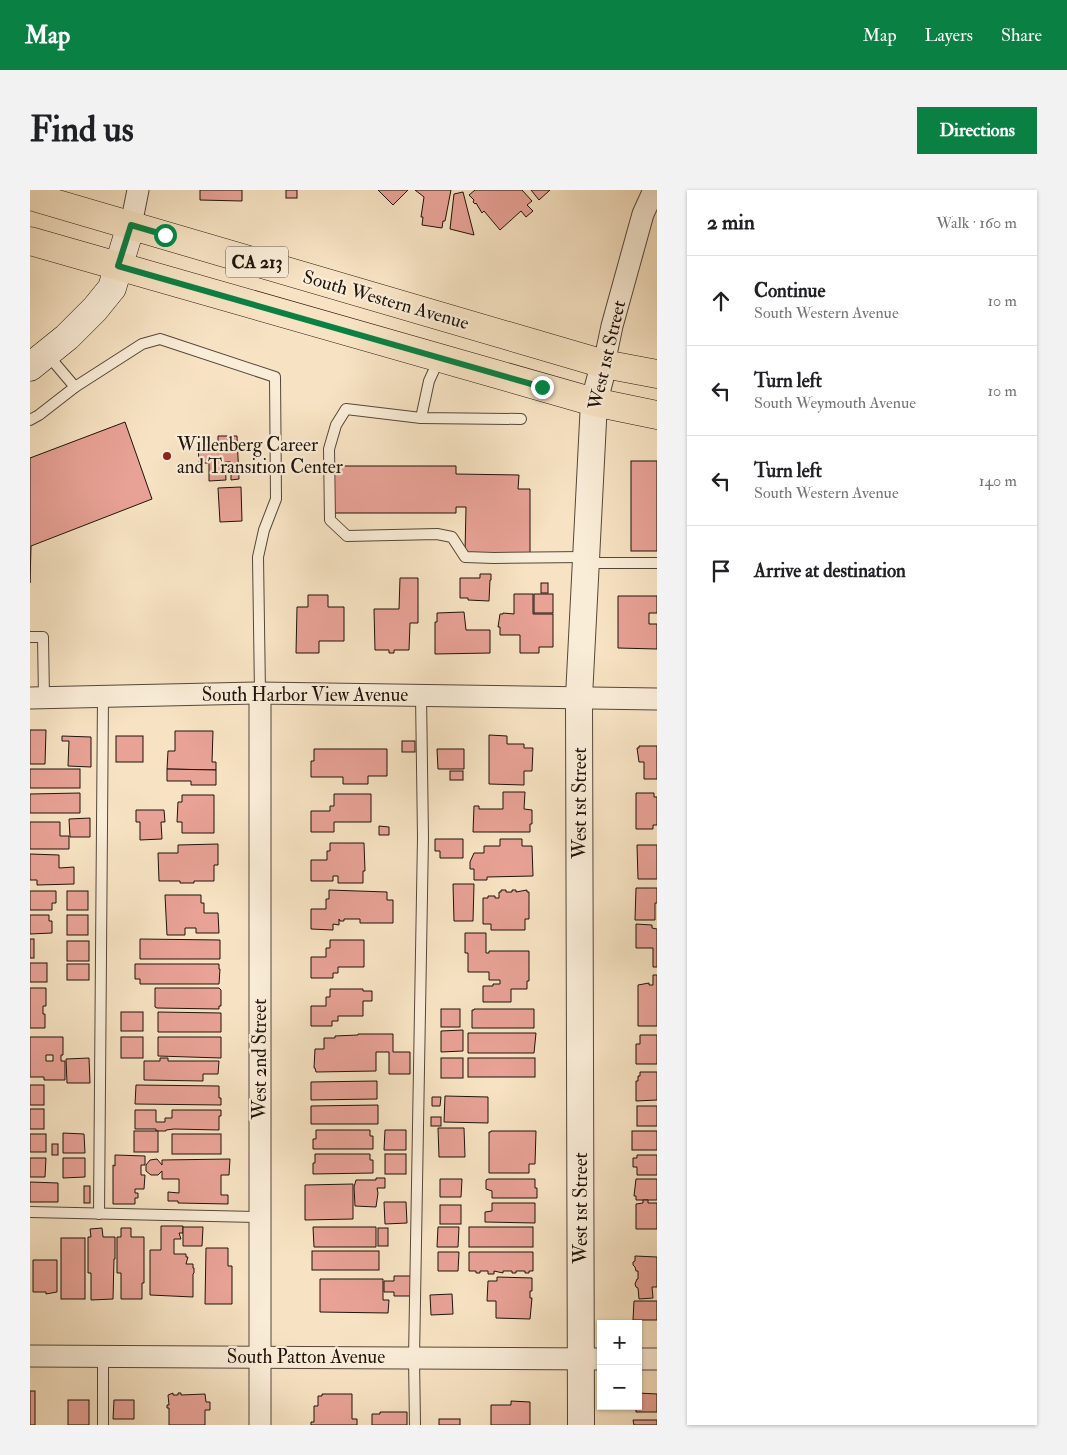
<!DOCTYPE html>
<meta charset="utf-8">
<style>
:root{--surface:#fff;--page:#f2f2f2;--text:#202124;--muted:#757577;--line:#e0e0e0;--accent:#0b8043}
body{margin:0;font-family:"IM FELL Double Pica",serif;background:var(--page);color:var(--text)}
.controls{position:absolute;right:15px;bottom:15px;display:grid;overflow:hidden;border-radius:0px;box-shadow:0 1px 4px #0004}
.controls button{width:45px;height:45px;display:grid;place-items:center;padding:0;border:0;border-bottom:1px solid var(--line);background:var(--surface);color:var(--text);font:25px sans-serif}
.stop{position:absolute;width:15px;height:15px;margin:-11px;border:4px solid #0b8043;border-radius:50%;background:#fff}
.stop.end{background:#0b8043;border-color:#fff;box-shadow:0 1px 5px #0008}
.list{margin:0;padding:0;list-style:none}
h2{display:flex;justify-content:space-between;align-items:center;height:65px;margin:0;padding:0 20px;font-size:21px}
h2 small{font-size:16px;font-weight:400;color:var(--muted)}
.list li{display:grid;grid-template-columns:32px 1fr auto;gap:15px;align-items:center;box-sizing:border-box;height:90px;padding:0 20px;border-top:1px solid var(--line)}
.list b{display:block;font-size:19px;white-space:nowrap}
.list p{margin:0;font-size:16px;white-space:nowrap;color:var(--muted)}
.list em{font-size:16px;font-style:normal;color:var(--muted)}
.icon{flex:none;width:28px;height:28px;fill:none;stroke:currentColor;stroke-width:2;stroke-linecap:round;stroke-linejoin:round}
.map{position:relative;flex:none;width:627px;height:1235px;overflow:hidden;border-radius:0px}
header{display:flex;align-items:center;gap:30px;box-sizing:border-box;height:70px;padding:0 25px;background:var(--accent);color:#fff}
header strong{font-size:24px}
nav{display:flex;gap:28px;margin-inline-start:auto;font-size:18px}
.intro{display:flex;align-items:center;justify-content:space-between;box-sizing:border-box;height:120px;padding:0 30px}
h1{margin:0;font-size:35px}
.button{padding:12px 22px;border-radius:0px;background:var(--accent);color:#fff;font-size:18px;font-weight:700}
main{display:flex;gap:30px;padding:0 30px}
aside{flex:1;background:var(--surface);border-radius:0px;box-shadow:0 1px 4px #0004}
.map>svg:first-child{display:block}
.building{fill:#e8a296;stroke:#1f130b;fill-rule:evenodd}
.lines{fill:none;stroke-linecap:round;stroke-linejoin:round}
.service-casing{stroke:#554739;stroke-width:12}
.minor-casing{stroke:#554739;stroke-width:23}
.tertiary-casing{stroke:#554739;stroke-width:28}
.secondary-casing{stroke:#1f130b;stroke-width:29}
.primary-casing{stroke:#1f130b;stroke-width:29}
.service{stroke:#faedd8;stroke-width:10}
.minor{stroke:#faedd8;stroke-width:21}
.tertiary{stroke:#faedd8;stroke-width:26}
.secondary{stroke:#faedd8;stroke-width:28}
.primary{stroke:#f7e3c3;stroke-width:28}
.route{stroke:#0b8043;stroke-width:6}
.poi-dot{fill:#8f2418;stroke:#faedd8;stroke-width:2}
.labels{text-anchor:middle;dominant-baseline:central;stroke-width:4.5;stroke-linejoin:round;paint-order:stroke}
.shield{fill:#faedd8;stroke:#615448;stroke-width:1}
.shield-label{font-size:18px;font-weight:bold;fill:#1f130b}
.street-label{font-size:19px;fill:#1f130b;stroke:#faedd8}
.poi-label{font-size:19px;fill:#1f130b;stroke:#faedd8;text-anchor:start}
</style>
<header>
<strong>Map</strong>
<nav><a>Map</a><a>Layers</a><a>Share</a></nav>
</header>
<div class="intro"><h1>Find us</h1><a class="button">Directions</a></div>
<main>
<div class="map">
<svg width="627" height="1235" viewBox="0 0 627 1235">
<rect width="100%" height="100%" fill="#f7e3c3"/>
<filter id="stains"><feTurbulence type="fractalNoise" baseFrequency=".004" numOctaves="4"/><feColorMatrix values="0 0 0 0 .2 0 0 0 0 .09 0 0 0 0 .02 0 0 0 .5 -.17"/></filter>
<radialGradient id="worn" r=".72"><stop offset=".6" stop-color="#630" stop-opacity="0"/><stop offset="1" stop-color="#630" stop-opacity=".3"/></radialGradient>
<g class="building">
<path d="M170,0H212V11L170,10Z"/>
<rect x="256" y="0" width="11" height="8"/>
<path d="M348,0H378L363,15Z"/>
<path d="M385,0H421L415,31H413L412,38L392,35L393,27H391L394,7Z"/>
<path d="M445,0H492L502,11L497,15L503,21L496,27L491,21L470,40L454,21L452,23L446,13L445,14L443,12L444,10L439,5Z"/>
<path d="M501,0H520L509,10Z"/>
<path d="M433,2L444,45L420,39L424,4Z"/>
<path d="M95,232L122,309L1,356L0,393V268Z"/>
<path d="M188,246H207L209,289L201,290V272H195L196,290L179,291V273H169L168,255L188,254Z"/>
<rect x="601" y="271" width="26" height="90"/>
<path d="M303,276H426V284L489,285L488,299H500V363H435L436,317H426V323H303Z"/>
<path d="M211,297L212,331L190,332L188,298Z"/>
<path d="M450,384H461V390H460L459,411L438,410V408H430V388H450Z"/>
<path d="M370,388H388V433H380L379,460H364V463H359V460H345L344,419H369Z"/>
<rect x="511" y="393" width="7" height="10"/>
<path d="M484,404H503V424H523V457H509V463H490V445H470V437H468L470,424H473V423L484,424Z"/>
<rect x="504" y="404" width="19" height="19"/>
<path d="M278,405H298V417H314V451H289V463H266L267,417H278Z"/>
<path d="M588,406H627V423H619V434H627V459L588,458Z"/>
<path d="M434,422L436,440H460V463L405,464V432H407V423Z"/>
<path d="M0,540H16L15,574H0Z"/>
<path d="M145,541H183L182,572H186V580L137,579L138,561H145Z"/>
<path d="M459,545L477,546V554H494V558H503L502,581H494V595L459,594Z"/>
<path d="M32,546L61,547V577L38,576L39,551H32Z"/>
<rect x="86" y="546" width="27" height="26"/>
<rect x="372" y="551" width="13" height="11"/>
<path d="M609,556H627V589H614V572H609L607,558H609Z"/>
<path d="M284,559H357V586H338V594H313V587H281V571H284Z"/>
<path d="M407,559H434V579H408Z"/>
<rect x="0" y="579" width="50" height="19"/>
<path d="M137,579L186,580V595H161V591H137Z"/>
<rect x="420" y="581" width="13" height="9"/>
<path d="M473,602H495L494,619L502,620V634H500V642H443L444,616H449V619H473Z"/>
<path d="M50,603V623H0V604Z"/>
<path d="M606,603H624V607H627V635H623V639H606Z"/>
<path d="M304,604H341V632H304V642H281V621H300V616H304Z"/>
<path d="M152,605H184V643H152V632H147L148,612H152Z"/>
<path d="M106,620H134L135,632H131L132,649L110,650V632H106Z"/>
<path d="M60,628V647H40L39,629Z"/>
<path d="M0,632H30V646H39V659H0Z"/>
<path d="M349,636L359,637V645H349Z"/>
<path d="M405,649H433V668H410V661H405Z"/>
<path d="M470,649H492V656H502L503,686L457,687V690H444V679H440V672L444,663H454V656H470Z"/>
<path d="M300,653H334L335,681H333V693H308V686H303V691H281V670H297V661H300Z"/>
<path d="M188,654V675H184V691H164V693H150V691H129L128,663H148V655Z"/>
<path d="M607,655H627V689H608Z"/>
<path d="M0,664L29,665V678L44,677V694L7,695V690H0Z"/>
<path d="M423,694H444L443,731H424Z"/>
<path d="M606,698H627V713H625V730H605Z"/>
<path d="M299,700L357,702V710H363V733H330V729H314V731H310L309,729V735L303,734V740L281,739V719H296V709H299Z"/>
<path d="M471,700H476V702H482V700H486V702L497,700V702H499V729H495V740H461V734H453V708H458V706H465V708H469V702H471Z"/>
<path d="M0,701H26V713H22V720H0Z"/>
<rect x="37" y="701" width="21" height="19"/>
<path d="M135,705H171V713H174V723H188L189,743H166V738H155V745H137Z"/>
<path d="M0,725H19V731H22V743L0,744Z"/>
<rect x="37" y="725" width="21" height="20"/>
<path d="M606,734L622,735V738L627,739V777H623V758H606Z"/>
<path d="M435,743H456V763H459V761H499V791H497V799H481V812H453V796H463V794H470V790H459V782H438V763H435Z"/>
<rect x="0" y="749" width="4" height="19"/>
<path d="M110,749L190,750V769H110Z"/>
<path d="M300,750H334V777H308V783H303V788H281V767H296V758H300Z"/>
<rect x="37" y="751" width="22" height="20"/>
<rect x="0" y="773" width="17" height="19"/>
<rect x="37" y="774" width="22" height="16"/>
<path d="M105,774H189V779H190L189,794H110V789H105Z"/>
<path d="M623,785H627V836H608V795L619,793V795H623Z"/>
<path d="M0,798H16V816H13V824H15V838H0Z"/>
<path d="M125,798H189L191,800V816H189V819L127,818L125,817Z"/>
<path d="M300,799H333V801H342V811H333V826H308V831H302V836H281V816H296V807H300Z"/>
<rect x="411" y="819" width="19" height="18"/>
<path d="M444,819H504V838H442V820H444Z"/>
<rect x="91" y="822" width="22" height="19"/>
<path d="M128,822L191,823V842H128Z"/>
<path d="M433,840V861L411,862V841Z"/>
<path d="M438,843H506L504,863H438Z"/>
<path d="M328,844H363V862H380V884H359V862H346V881L286,882L285,878H284L285,859H294V848H305V846L328,845Z"/>
<path d="M610,845H627V874H606V854H610Z"/>
<path d="M0,847H33V865H31V871H35V890H14V887H0ZM16,865H23V871H16Z"/>
<rect x="91" y="847" width="22" height="21"/>
<path d="M128,847H191V868L128,866Z"/>
<path d="M59,868L60,893H37L36,869Z"/>
<path d="M130,868H138V871H189L188,884H173V891L114,890V871H130Z"/>
<rect x="411" y="868" width="22" height="20"/>
<rect x="438" y="868" width="67" height="19"/>
<path d="M610,882H627V910L606,911V891H608V886H610Z"/>
<path d="M347,891V909L281,910V892Z"/>
<rect x="0" y="895" width="14" height="20"/>
<path d="M106,895L189,896V908H191V915L105,914Z"/>
<path d="M415,906L458,907V933L414,932Z"/>
<path d="M402,907H411L410,916H402Z"/>
<path d="M348,915V934H281V916Z"/>
<rect x="607" y="916" width="20" height="20"/>
<rect x="0" y="919" width="14" height="20"/>
<path d="M105,920H126V932H135V928H142V920H191V926H189V940L144,939L136,940V941H126V939H105Z"/>
<rect x="401" y="927" width="10" height="9"/>
<path d="M408,938H434L435,967H409Z"/>
<path d="M286,940H340V946H343V959H283V949H286Z"/>
<path d="M355,940H376V960H354Z"/>
<rect x="104" y="941" width="24" height="21"/>
<path d="M461,941H506L505,974H499V983H459V942H461Z"/>
<rect x="602" y="941" width="25" height="19"/>
<path d="M33,943L54,944L55,963H33Z"/>
<rect x="0" y="944" width="16" height="18"/>
<rect x="142" y="944" width="49" height="20"/>
<rect x="22" y="954" width="6" height="11"/>
<path d="M285,964H340V970H343V983L283,984V973H285Z"/>
<rect x="355" y="964" width="21" height="20"/>
<path d="M85,965L115,966V975H111V985H115L114,999H105V1003H108V1008H105V1014H83V975L85,976Z"/>
<path d="M607,965H627V985H607V977H603V968H607Z"/>
<path d="M0,968H16L15,987H0Z"/>
<path d="M33,968H55V987L33,988Z"/>
<path d="M127,969L132,975V970L200,969L199,985H191V1005H198V1014L148,1013V1011H138V1002L149,1003V989H132V981L128,985H121L116,981V975L120,970Z"/>
<path d="M346,988H355V998H347L348,1003L346,1017L325,1016L324,997L326,990H346Z"/>
<path d="M410,989H432L431,1007H410Z"/>
<path d="M458,989H505V998H507V1008H462V1001L456,999V990Z"/>
<path d="M606,989H627V1010H606V1006H604Z"/>
<path d="M0,992L28,993V1012H0Z"/>
<path d="M323,994V1029L275,1030V995Z"/>
<rect x="54" y="996" width="6" height="17"/>
<path d="M613,1010H618V1013H627V1039H606V1014L613,1013Z"/>
<path d="M354,1012H376L377,1033L355,1034Z"/>
<path d="M462,1013H505V1033L455,1032V1022L462,1021Z"/>
<rect x="410" y="1015" width="21" height="19"/>
<path d="M131,1036H153V1043H149L151,1049H144V1064H156V1067H158L156,1074H163V1078H164V1083L163,1084V1107L120,1105V1060H131Z"/>
<path d="M153,1037H173L172,1056H153Z"/>
<path d="M283,1037H346V1057H284Z"/>
<path d="M408,1037H429L428,1057H407Z"/>
<rect x="439" y="1037" width="64" height="20"/>
<path d="M72,1038L73,1047H85V1069H84L83,1109L61,1110V1083H58V1047H61L60,1039Z"/>
<path d="M91,1038H101V1047H114V1093H112V1109H91V1083H87V1047H91Z"/>
<rect x="348" y="1038" width="10" height="18"/>
<rect x="31" y="1048" width="24" height="61"/>
<path d="M176,1058H198V1076H202V1114H175Z"/>
<rect x="282" y="1061" width="67" height="19"/>
<path d="M408,1062H429L428,1081H408Z"/>
<path d="M439,1062H503V1081H499V1083H495V1081H486V1083H482V1081H473V1083L464,1081V1084H458V1081H450V1083H446V1081H439Z"/>
<path d="M605,1066L627,1067V1097H622L623,1108L609,1109L608,1098L606,1097L605,1094L607,1089H608V1081H606L605,1077L603,1075V1072L605,1071Z"/>
<path d="M3,1070H27V1102L16,1104V1102H3Z"/>
<path d="M364,1086H383V1106H364V1102H354V1091H364Z"/>
<path d="M467,1087L502,1088V1101H500V1108H502L500,1129L466,1128V1111H457L458,1091H467Z"/>
<path d="M290,1089H353V1110H359L358,1123L290,1122Z"/>
<path d="M422,1104L423,1124L401,1125L400,1105Z"/>
<path d="M604,1111H627V1130H603Z"/>
<rect x="0" y="1201" width="5" height="34"/>
<path d="M143,1203V1205H148V1203H151V1205L175,1204L176,1212H180V1220H175V1235H139V1218H137V1215H139L138,1205Z"/>
<path d="M608,1203L627,1204V1222H606V1216H608Z"/>
<path d="M292,1204H322V1229H327V1235H281V1232H284V1216H288V1206H292Z"/>
<rect x="38" y="1210" width="21" height="25"/>
<path d="M84,1210H104V1229H83Z"/>
<path d="M481,1211L500,1212V1235H461V1215H481Z"/>
<path d="M350,1222H377V1235H342V1224H350Z"/>
<rect x="409" y="1229" width="21" height="6"/>
<path d="M603,1230H627V1235H604Z"/>
</g>
<g class="lines">
<defs>
<g id="service">
<path d="M45,197L112,154L130,149L245,187L246,309L234,340L228,367L230,503"/>
<path d="M391,228L399,191L409,169"/>
<path d="M491,229L391,228L316,219L306,235L299,259L300,330L317,346L407,344L422,347L435,367L464,368L555,367"/>
<path d="M0,230L9,225L45,197L17,164"/>
<path d="M557,373H627"/>
<path d="M0,447H13L14,508"/>
<path d="M0,1022L230,1027"/>
<path d="M69,1024L73,506"/>
<path d="M73,1166V1235"/>
<path d="M385,1235L384,1168L393,647L391,505"/>
</g>
<g id="minor">
<path d="M101,35L108,0"/>
<path d="M574,174L582,136L613,24L624,0"/>
<path d="M230,503V1235"/>
<path d="M0,508L230,503L627,509"/>
<path d="M0,1166L571,1169"/>
<path d="M608,1169H627"/>
</g>
<path id="tertiary" d="M551,1235L549,507L564,212L574,174"/>
<path id="secondary" d="M0,177L37,147L65,119L82,98L101,35"/>
<g id="primary">
<path d="M0,6L574,174L627,184"/>
<path d="M0,51L564,212L627,225"/>
</g>
</defs>
<use href="#service" class="service-casing"/>
<use href="#minor" class="minor-casing"/>
<use href="#tertiary" class="tertiary-casing"/>
<use href="#secondary" class="secondary-casing"/>
<use href="#primary" class="primary-casing"/>
<use href="#service" class="service"/>
<use href="#minor" class="minor"/>
<use href="#tertiary" class="tertiary"/>
<use href="#secondary" class="secondary"/>
<use href="#primary" class="primary"/>
</g>
<g class="lines">
<path class="route" d="M135,45L101,35L88,76L512,197"/>
</g>
<circle class="poi-dot" cx="137" cy="266" r="5"/>
<g class="labels">
<rect class="shield" x="196" y="56.5" width="62" height="31" rx="4"/>
<g class="shield-label">
<text x="227" y="72">CA 213</text>
</g>
<g class="street-label">
<text transform="translate(356 110) rotate(16)">South Western Avenue</text>
<text transform="translate(577 165) rotate(-77)">West 1st Street</text>
<text x="275" y="505">South Harbor View Avenue</text>
<text transform="translate(550 613) rotate(-90)">West 1st Street</text>
<text transform="translate(230 869) rotate(-90)">West 2nd Street</text>
<text transform="translate(551 1018) rotate(-90)">West 1st Street</text>
<text x="276" y="1167">South Patton Avenue</text>
</g>
<g class="poi-label">
<text x="147" y="255">Willenberg Career<tspan x="147" dy="22">and Transition Center</tspan></text>
</g>
</g>
<rect width="100%" height="100%" filter="url(#stains)"/>
<rect width="100%" height="100%" fill="url(#worn)"/>
</svg>
<div class="controls">
<button>+</button>
<button>−</button>
</div>
<div class="stop" style="left:135px;top:45px"></div>
<div class="stop end" style="left:512px;top:197px"></div>
</div>
<aside>
<h2>2 min<small>Walk · 160 m</small></h2>
<ul class="list">
<li><svg class="icon" aria-label="ahead" viewBox="0 0 24 24"><path d="M12 20V5M6 11l6-6 6 6"/></svg><div><b>Continue</b><p>South Western Avenue</p></div><em>10 m</em></li>
<li><svg class="icon" aria-label="left" viewBox="0 0 24 24"><path d="M17 20v-9H6M10 6l-5 5 5 5"/></svg><div><b>Turn left</b><p>South Weymouth Avenue</p></div><em>10 m</em></li>
<li><svg class="icon" aria-label="left" viewBox="0 0 24 24"><path d="M17 20v-9H6M10 6l-5 5 5 5"/></svg><div><b>Turn left</b><p>South Western Avenue</p></div><em>140 m</em></li>
<li><svg class="icon" aria-label="arrive" viewBox="0 0 24 24"><path d="M6 21V4h12l-3 4 3 4H6"/></svg><div><b>Arrive at destination</b></div></li>
</ul>
</aside>
</main>
